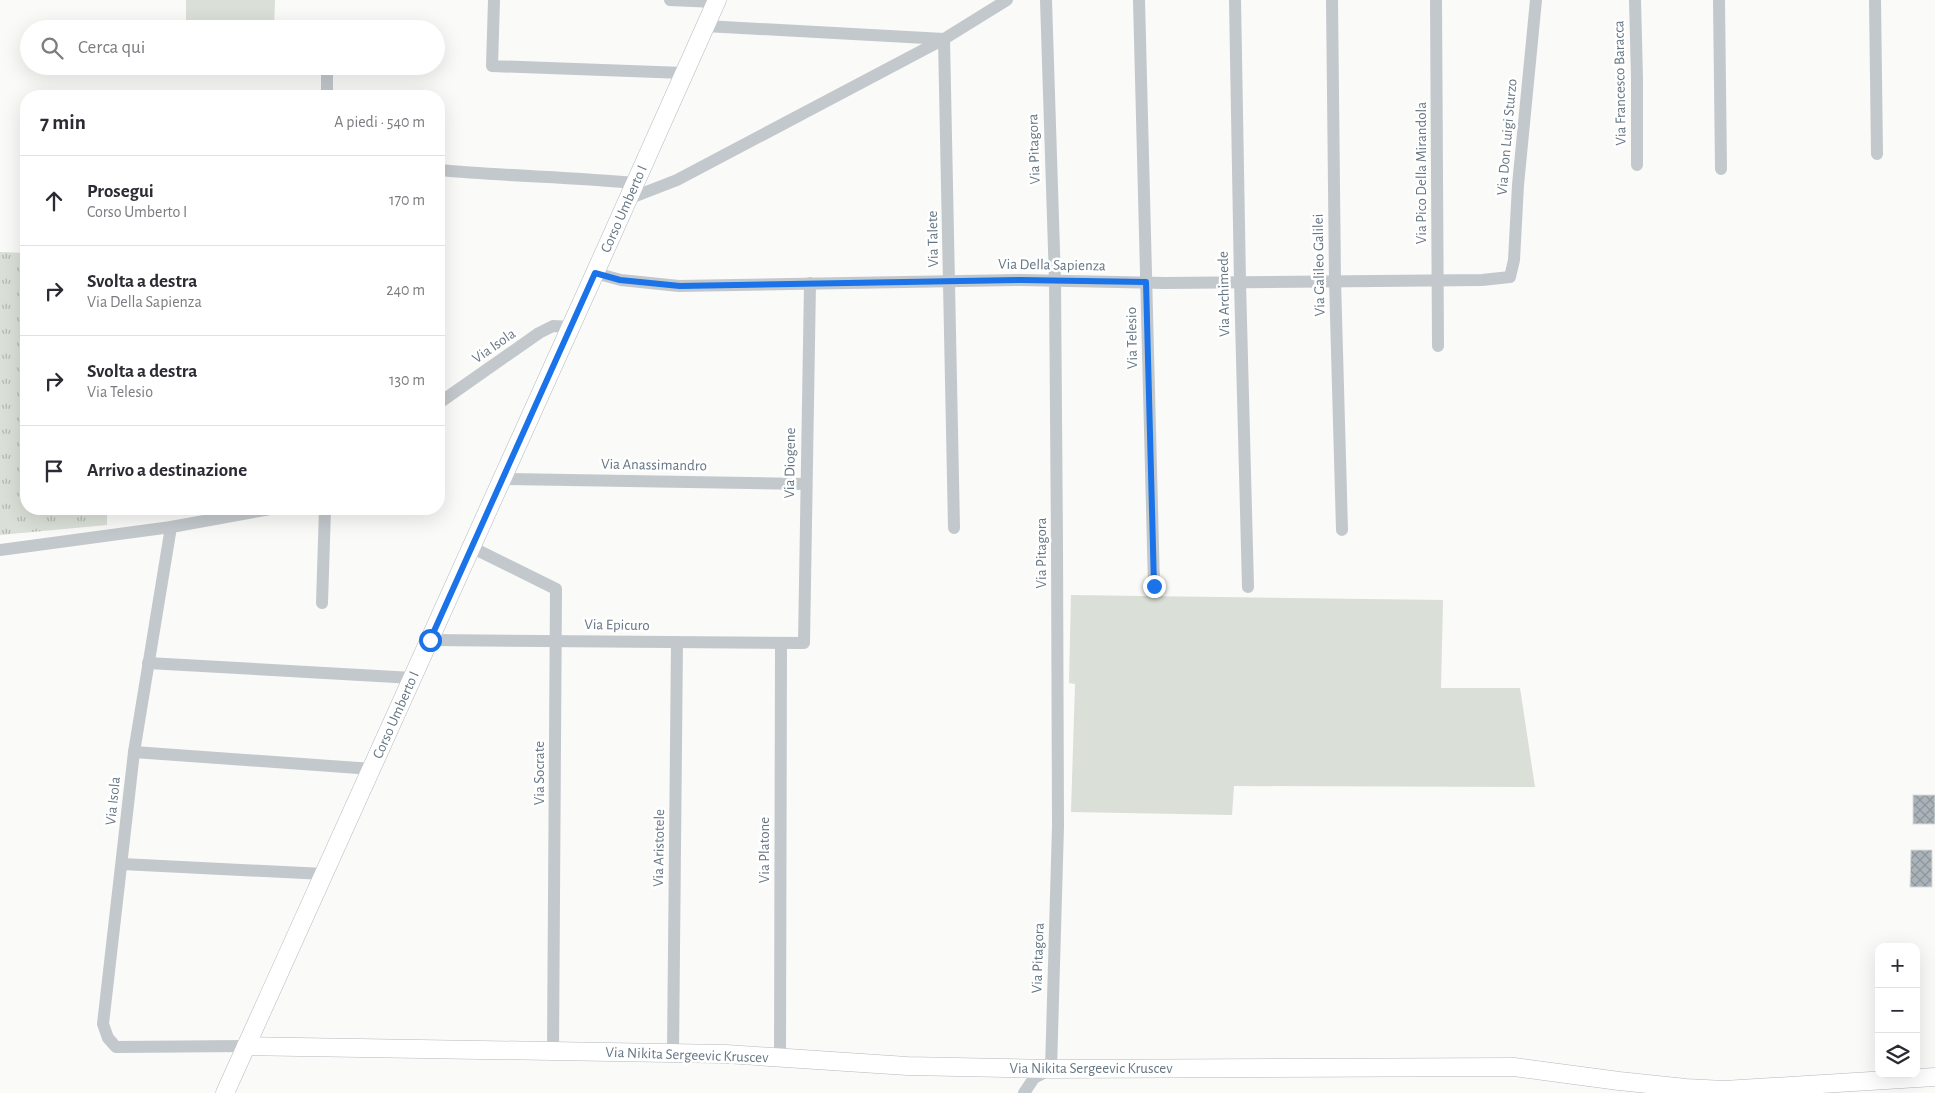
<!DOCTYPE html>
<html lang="it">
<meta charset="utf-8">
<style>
:root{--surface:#fff;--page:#f7f7f7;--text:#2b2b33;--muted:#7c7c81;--line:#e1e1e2}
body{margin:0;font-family:"Alegreya Sans",sans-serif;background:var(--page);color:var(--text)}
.controls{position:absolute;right:15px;bottom:15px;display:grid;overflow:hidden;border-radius:10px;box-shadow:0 5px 20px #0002}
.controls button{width:45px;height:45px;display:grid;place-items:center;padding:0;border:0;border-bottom:1px solid var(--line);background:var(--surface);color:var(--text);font:25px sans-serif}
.stop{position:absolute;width:15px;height:15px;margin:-11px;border:4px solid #1a73e8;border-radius:50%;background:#fff}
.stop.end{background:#1a73e8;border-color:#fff;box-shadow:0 1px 5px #0008}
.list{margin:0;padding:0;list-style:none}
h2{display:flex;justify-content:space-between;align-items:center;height:65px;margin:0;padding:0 20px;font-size:21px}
h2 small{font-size:16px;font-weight:400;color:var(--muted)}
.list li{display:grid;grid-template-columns:32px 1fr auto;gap:15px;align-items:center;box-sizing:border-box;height:90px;padding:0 20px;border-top:1px solid var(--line)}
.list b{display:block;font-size:19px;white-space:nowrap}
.list p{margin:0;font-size:16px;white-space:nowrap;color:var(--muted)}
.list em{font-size:16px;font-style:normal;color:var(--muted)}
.icon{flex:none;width:28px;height:28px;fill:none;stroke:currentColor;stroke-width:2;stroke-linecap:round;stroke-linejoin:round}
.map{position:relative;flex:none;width:1935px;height:1093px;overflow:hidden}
.search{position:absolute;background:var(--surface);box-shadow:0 5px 20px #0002;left:20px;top:20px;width:425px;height:55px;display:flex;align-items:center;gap:12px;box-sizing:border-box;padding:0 18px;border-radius:28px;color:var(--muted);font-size:19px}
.panel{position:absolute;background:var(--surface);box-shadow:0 5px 20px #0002;left:20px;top:90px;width:425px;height:425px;border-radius:20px}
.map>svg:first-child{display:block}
.grass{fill:#dadfd7}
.park{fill:url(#park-tufts)}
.building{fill:url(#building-cross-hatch);stroke:#dcdcda}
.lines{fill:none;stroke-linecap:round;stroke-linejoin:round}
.secondary-casing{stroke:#b3babf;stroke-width:19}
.street{stroke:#c3c8cc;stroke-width:12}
.secondary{stroke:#fff;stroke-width:18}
.route{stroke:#1a73e8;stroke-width:6}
.labels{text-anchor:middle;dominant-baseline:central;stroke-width:5;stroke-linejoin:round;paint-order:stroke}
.street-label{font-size:15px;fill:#657683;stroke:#fff}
</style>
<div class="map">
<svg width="1935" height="1093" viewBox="0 0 1935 1093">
<defs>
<pattern id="park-tufts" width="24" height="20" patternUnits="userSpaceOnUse" patternTransform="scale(1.25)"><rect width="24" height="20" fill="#dadfd7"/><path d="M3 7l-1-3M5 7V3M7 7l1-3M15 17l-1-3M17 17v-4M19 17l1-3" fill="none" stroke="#b4b9b4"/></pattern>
<pattern id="building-cross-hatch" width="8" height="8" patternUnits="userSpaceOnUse" patternTransform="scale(1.25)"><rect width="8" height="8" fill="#aab3b9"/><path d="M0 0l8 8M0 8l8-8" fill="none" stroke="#8e969c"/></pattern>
</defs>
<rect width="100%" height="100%" fill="#fafaf8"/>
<g class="grass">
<path d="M186,0H275L274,29H186Z"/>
<path d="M1071,595L1443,600L1441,688H1520L1535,787L1234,786L1232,815L1071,812L1075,684L1069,683Z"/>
</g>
<path class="park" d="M0,252L26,253V509H107V525L0,535Z"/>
<g class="building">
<rect x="1913" y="795" width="22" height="29"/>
<path d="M1911,850H1932V887H1910Z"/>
</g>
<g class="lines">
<defs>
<g id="secondary">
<path d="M246,1046L726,1054L907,1066L1051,1069L1514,1067L1619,1081L1686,1088L1724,1090L1935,1077"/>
<path d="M225,1093L595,273L717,0"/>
</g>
</defs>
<use href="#secondary" class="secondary-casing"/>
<g class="street">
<path d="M494,0L492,66L684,73"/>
<path d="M670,0L716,2"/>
<path d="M1139,0L1154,586"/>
<path d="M1235,0L1240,282L1248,587"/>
<path d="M1332,0L1335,280L1342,530"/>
<path d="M1436,0L1438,346"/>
<path d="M1635,0L1637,78V165"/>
<path d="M1719,0L1721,169"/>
<path d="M1875,0L1877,154"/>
<path d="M705,26L944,39L954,528"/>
<path d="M327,96V66"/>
<path d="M439,170C504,176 570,177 635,183"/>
<path d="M628,199L677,180L944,39L1007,0"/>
<path d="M595,273L621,280L679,286L1021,280L1165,283L1482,280L1510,277L1514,260L1518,185L1536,0"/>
<path d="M439,403L539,333L553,326L571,327"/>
<path d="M501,479L806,484"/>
<path d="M171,527L134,752L103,1024L108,1038L116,1047L246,1046"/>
<path d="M471,547L556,589L553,1051"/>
<path d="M0,550L171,527L270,509"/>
<path d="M322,603L325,509"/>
<path d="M430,640L804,643L810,283"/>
<path d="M148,663L413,678"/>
<path d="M134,752L372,769"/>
<path d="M122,864L324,874"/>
<path d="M673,1053L677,642"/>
<path d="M780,1058L781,643"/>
<path d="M1024,1093L1034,1078L1051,1069L1058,826L1057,547L1055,281L1046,0"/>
</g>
<use href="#secondary" class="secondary"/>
</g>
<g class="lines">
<path class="route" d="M430,640L595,273L620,280L680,286L1021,280L1146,282L1154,586"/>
</g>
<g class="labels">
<g class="street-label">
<text transform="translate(1620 83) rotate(-91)">Via Francesco Baracca</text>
<text transform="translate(1507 137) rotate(-85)">Via Don Luigi Sturzo</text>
<text transform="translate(1034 149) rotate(-92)">Via Pitagora</text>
<text transform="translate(1421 173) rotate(-90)">Via Pico Della Mirandola</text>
<text transform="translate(624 209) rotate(-66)">Corso Umberto I</text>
<text transform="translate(933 239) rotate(-91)">Via Talete</text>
<text transform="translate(1052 265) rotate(1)">Via Della Sapienza</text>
<text transform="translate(1319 265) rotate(-91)">Via Galileo Galilei</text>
<text transform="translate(1224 294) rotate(-91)">Via Archimede</text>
<text transform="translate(1132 338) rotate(-91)">Via Telesio</text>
<text transform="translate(494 346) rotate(-35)">Via Isola</text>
<text transform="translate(790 463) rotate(-89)">Via Diogene</text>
<text transform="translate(654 465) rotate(1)">Via Anassimandro</text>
<text transform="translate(1041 553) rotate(-90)">Via Pitagora</text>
<text transform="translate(617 625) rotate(1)">Via Epicuro</text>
<text transform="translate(396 715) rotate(-66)">Corso Umberto I</text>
<text transform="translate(539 773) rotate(-90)">Via Socrate</text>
<text transform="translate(113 801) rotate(-84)">Via Isola</text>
<text transform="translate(659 848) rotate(-89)">Via Aristotele</text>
<text transform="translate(764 850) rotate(-90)">Via Platone</text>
<text transform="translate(1038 958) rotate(-88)">Via Pitagora</text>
<text transform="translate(687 1055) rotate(2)">Via Nikita Sergeevic Kruscev</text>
<text x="1091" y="1068">Via Nikita Sergeevic Kruscev</text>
</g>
</g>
</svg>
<div class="controls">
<button>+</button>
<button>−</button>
<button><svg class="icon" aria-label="layers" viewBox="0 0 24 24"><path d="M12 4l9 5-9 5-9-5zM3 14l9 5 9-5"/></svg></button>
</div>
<div class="stop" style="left:430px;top:640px"></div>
<div class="stop end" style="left:1154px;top:586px"></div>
<div class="search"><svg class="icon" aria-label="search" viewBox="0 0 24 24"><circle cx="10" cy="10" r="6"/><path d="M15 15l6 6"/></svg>Cerca qui</div>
<section class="panel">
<h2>7 min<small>A piedi · 540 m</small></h2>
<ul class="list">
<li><svg class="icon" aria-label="ahead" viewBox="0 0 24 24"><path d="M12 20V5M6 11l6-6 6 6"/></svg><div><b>Prosegui</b><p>Corso Umberto I</p></div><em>170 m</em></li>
<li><svg class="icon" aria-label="right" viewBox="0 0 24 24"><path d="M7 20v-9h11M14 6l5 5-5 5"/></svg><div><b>Svolta a destra</b><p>Via Della Sapienza</p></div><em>240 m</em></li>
<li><svg class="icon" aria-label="right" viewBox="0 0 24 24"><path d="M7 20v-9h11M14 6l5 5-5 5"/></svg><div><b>Svolta a destra</b><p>Via Telesio</p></div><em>130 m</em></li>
<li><svg class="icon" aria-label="arrive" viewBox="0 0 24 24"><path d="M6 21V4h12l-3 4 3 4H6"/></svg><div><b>Arrivo a destinazione</b></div></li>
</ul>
</section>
</div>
